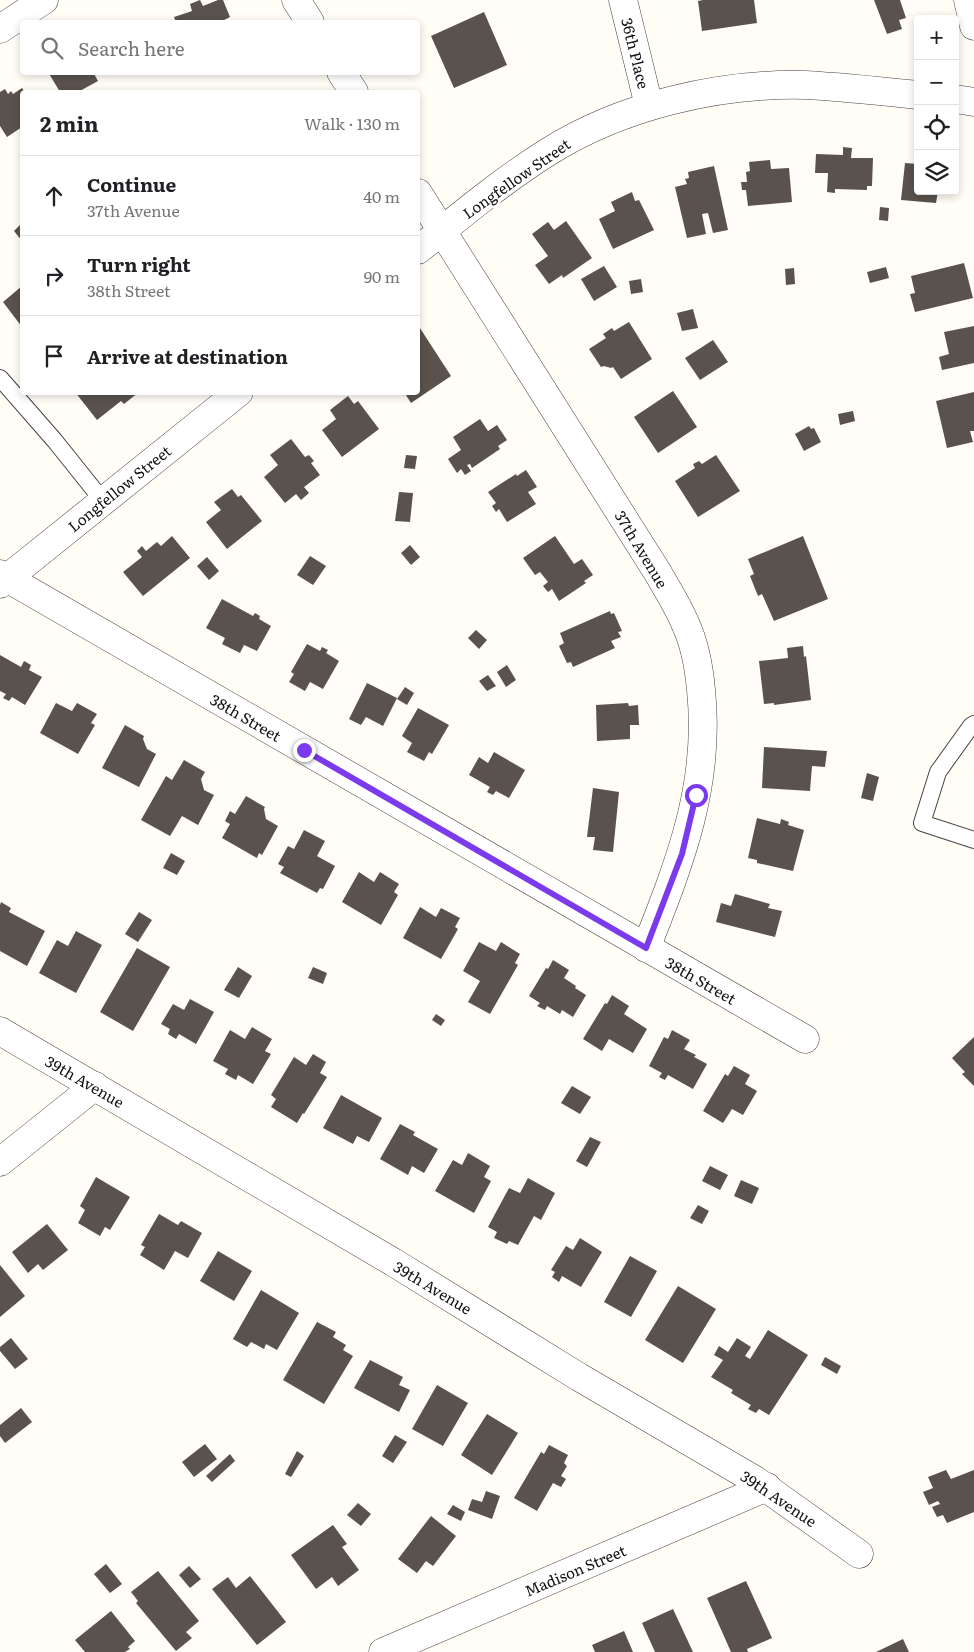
<!DOCTYPE html>
<meta charset="utf-8">
<style>
:root{--surface:#fff;--page:#f2f2f2;--text:#202124;--muted:#757577;--line:#e0e0e0}
body{margin:0;font-family:Literata,serif;background:var(--page);color:var(--text)}
.controls{position:absolute;right:15px;top:15px;display:grid;overflow:hidden;border-radius:5px;box-shadow:0 2px 8px #0003}
.controls button{width:45px;height:45px;display:grid;place-items:center;padding:0;border:0;border-bottom:1px solid var(--line);background:var(--surface);color:var(--text);font:25px sans-serif}
.stop{position:absolute;width:15px;height:15px;margin:-11px;border:4px solid #7c3aed;border-radius:50%;background:#fff}
.stop.end{background:#7c3aed;border-color:#fff;box-shadow:0 1px 5px #0008}
.list{margin:0;padding:0;list-style:none}
h2{display:flex;justify-content:space-between;align-items:center;height:65px;margin:0;padding:0 20px;font-size:21px}
h2 small{font-size:16px;font-weight:400;color:var(--muted)}
.list li{display:grid;grid-template-columns:32px 1fr auto;gap:15px;align-items:center;box-sizing:border-box;height:80px;padding:0 20px;border-top:1px solid var(--line)}
.list b{display:block;font-size:19px;white-space:nowrap}
.list p{margin:0;font-size:16px;white-space:nowrap;color:var(--muted)}
.list em{font-size:16px;font-style:normal;color:var(--muted)}
.icon{flex:none;width:28px;height:28px;fill:none;stroke:currentColor;stroke-width:2;stroke-linecap:round;stroke-linejoin:round}
.map{position:relative;flex:none;width:974px;height:1652px;overflow:hidden}
.search{position:absolute;background:var(--surface);box-shadow:0 2px 8px #0003;left:20px;top:20px;width:400px;height:55px;display:flex;align-items:center;gap:12px;box-sizing:border-box;padding:0 18px;border-radius:5px;color:var(--muted);font-size:19px}
.panel{position:absolute;background:var(--surface);box-shadow:0 2px 8px #0003;left:20px;top:90px;width:400px;height:305px;border-radius:5px}
.map>svg:first-child{display:block}
.building{fill:#5a524d}
.lines{fill:none;stroke-linecap:round;stroke-linejoin:round}
.service-casing{stroke:#444;stroke-width:18}
.minor-casing{stroke:#444;stroke-width:29}
.service{stroke:#fff;stroke-width:16}
.minor{stroke:#fff;stroke-width:28}
.route{stroke:#7c3aed;stroke-width:6}
.labels{text-anchor:middle;dominant-baseline:central;stroke-width:5;stroke-linejoin:round;paint-order:stroke}
.street-label{font-size:15px;fill:#111;stroke:#fff}
</style>
<div class="map">
<svg width="974" height="1652" viewBox="0 0 974 1652">
<rect width="100%" height="100%" fill="#fffdf5"/>
<g class="building">
<path d="M200,0L203,6L218,0H223L230,17L222,21L223,22H176L174,17L192,11L190,4Z"/>
<path d="M703,0H754L757,23L702,31L698,1Z"/>
<path d="M874,0H900L906,18L899,20L902,29L887,34Z"/>
<path d="M484,12L507,65L454,88L431,36Z"/>
<path d="M48,72H93L98,81L78,92H60Z"/>
<path d="M22,88L25,92H22V127L7,137L0,126V92L5,89L8,94L11,91L13,94Z"/>
<path d="M843,147L852,148L851,158H873L872,186H867V190L835,189V193L827,192L828,173H815L816,154L843,155Z"/>
<path d="M770,160L771,169L789,168L792,202L748,206L746,190H742L741,182H747L746,172L750,171L749,162Z"/>
<path d="M905,163L918,164V191H938L936,203L901,200Z"/>
<path d="M714,166L728,230L713,233L708,213L702,214L706,234L687,238L675,187L687,184L685,179L689,178L688,172Z"/>
<path d="M632,192L635,201L639,200L654,230L613,249L599,219L615,211L611,202Z"/>
<path d="M880,207L889,208L888,221L879,220Z"/>
<path d="M566,221L592,258L563,278L562,275L549,284L535,265L548,256L532,234L548,222L554,230Z"/>
<path d="M22,223V241L14,231Z"/>
<path d="M964,263L973,298L915,312L910,294L915,293L911,276Z"/>
<path d="M604,266L617,287L594,301L581,279Z"/>
<path d="M886,267L889,278L870,283L867,272Z"/>
<path d="M794,268L795,284L786,285L785,269Z"/>
<path d="M641,279L643,292L631,294L629,281Z"/>
<path d="M22,286V327L3,302Z"/>
<path d="M693,309L698,328L682,331L677,313Z"/>
<path d="M629,322L652,359L621,379L613,367L611,368L604,366L601,367L589,349L606,338L603,334L612,328L614,331Z"/>
<path d="M418,325L451,376L411,403L404,392H418Z"/>
<path d="M974,326V363L942,370L939,357L949,354L944,332Z"/>
<path d="M713,340L728,362L700,380L685,358Z"/>
<path d="M673,391L697,427L658,453L634,417Z"/>
<path d="M75,392H139L124,404L121,401L97,420Z"/>
<path d="M974,392V431H970L973,442L947,448L936,401Z"/>
<path d="M348,396L354,404L358,401L379,429L342,457L322,430L336,419L330,410Z"/>
<path d="M853,411L855,421L840,425L838,414Z"/>
<path d="M480,419L488,431L497,425L507,440L498,446L500,449L472,468L470,464L467,465L471,471L465,475L461,469L457,473L448,459L461,450L453,437Z"/>
<path d="M809,426L811,429L814,428L821,442L804,451L795,434Z"/>
<path d="M291,439L305,457L309,455L314,461L311,463L320,475L304,487L309,493L301,500L296,494L285,503L264,477L278,465L270,455Z"/>
<path d="M406,455L417,456L415,469L404,468Z"/>
<path d="M716,455L740,491L698,517L675,481L695,468L693,464L699,461L702,464Z"/>
<path d="M526,470L537,487L528,492L536,504L507,522L499,509L496,512L492,506L496,503L488,492L516,474L517,476Z"/>
<path d="M232,489L238,497L241,495L262,521L227,549L206,522L221,510L214,502Z"/>
<path d="M399,492L413,493L410,522L395,521Z"/>
<path d="M172,536L190,558L143,596L123,572L142,557L137,551L142,546L146,551L157,542L161,546Z"/>
<path d="M555,536L574,564L582,559L593,575L584,581L586,583L559,601L552,589L548,592L543,586L548,582L540,572L535,575L523,558Z"/>
<path d="M803,536L828,599L774,621L762,594L758,596L750,576L754,574L748,559Z"/>
<path d="M410,545L420,557L411,565L401,553Z"/>
<path d="M310,556L326,566L313,585L297,575Z"/>
<path d="M207,557L219,571L209,580L197,566Z"/>
<path d="M222,599L253,616L255,613L260,616L259,619L271,626L257,651L244,645L240,653L222,644L225,638L206,628Z"/>
<path d="M610,611L611,614L614,613L622,631L618,632L621,637L611,641L615,648L573,667L571,662L567,663L559,646L564,643L560,633Z"/>
<path d="M476,630L487,640L479,649L468,638Z"/>
<path d="M307,644L320,651L322,647L328,650L326,653L339,661L323,689L310,682L305,691L289,682L294,674L291,672Z"/>
<path d="M803,646L804,657L806,656L811,700L774,705V703L764,704L759,661L788,658L787,648Z"/>
<path d="M0,655L21,667L24,661L31,665L29,670L42,677L25,705L12,697L9,701L3,698L6,694L0,691Z"/>
<path d="M507,665L516,680L506,687L497,672Z"/>
<path d="M488,675L496,686L487,691L479,681Z"/>
<path d="M367,683L397,698L383,726L366,717L361,725L349,719Z"/>
<path d="M405,687L414,693L407,705L397,699Z"/>
<path d="M56,703L72,711L77,703L97,714L91,723L95,725L78,754L40,733Z"/>
<path d="M628,703L629,706L638,705L639,725H630V739L597,741L596,705Z"/>
<path d="M418,708L449,725L432,754L429,752L424,761L407,752L412,743L402,736Z"/>
<path d="M125,725L144,736L143,739L147,749L156,754L139,787L102,768Z"/>
<path d="M764,747L827,751L825,767L812,766L810,791L762,788Z"/>
<path d="M494,752L525,770L509,798L496,791L493,795L487,792L490,787L469,775L479,757L488,763Z"/>
<path d="M184,760L205,772L201,779L204,790L214,795L198,825L182,816L170,836L141,820L166,776L172,780Z"/>
<path d="M867,773L879,777L873,801L861,798Z"/>
<path d="M593,788L619,792L613,852L593,850L595,837H587Z"/>
<path d="M246,796L265,807L264,809L266,819L278,826L262,855L259,853L257,858L222,838L230,824L225,821L230,811L235,814Z"/>
<path d="M757,818L780,824L781,819L789,822L788,825L804,830L793,871L757,863V860L748,858Z"/>
<path d="M304,830L325,841L317,856L335,866L323,889L320,888L317,893L280,873L284,867L278,864L288,846L294,849Z"/>
<path d="M171,853L185,861L177,875L163,868Z"/>
<path d="M359,872L374,882L380,872L399,884L394,892L398,895L381,925L342,902Z"/>
<path d="M735,894L770,904L768,908L782,911L775,937L716,922L721,903L731,906Z"/>
<path d="M1,902L11,908L9,912L45,931L27,966L0,951V905Z"/>
<path d="M420,907L436,917L441,908L460,918L455,927L458,929L441,959L403,938Z"/>
<path d="M139,912L152,920L138,942L125,934Z"/>
<path d="M76,931L102,945L76,993L39,973L57,940L68,946Z"/>
<path d="M479,942L496,951L501,942L520,954L515,963L518,965L490,1014L468,1002L480,981L463,971Z"/>
<path d="M137,948L170,967L133,1031L100,1012Z"/>
<path d="M553,960L569,970L564,978L576,986L575,988L586,995L573,1017L562,1010L560,1014L547,1006L545,1010L537,1006L540,1003L529,996L546,968L548,969Z"/>
<path d="M238,967L252,976L239,998L224,990Z"/>
<path d="M313,967L327,973L323,984L308,978Z"/>
<path d="M612,995L629,1006L624,1014L647,1029L633,1053L609,1039L602,1051L583,1039L605,1003L607,1004Z"/>
<path d="M190,999L214,1012L196,1044L179,1034L176,1039L168,1034L170,1029L161,1024L173,1004L184,1010Z"/>
<path d="M436,1014L445,1020L441,1026L432,1020Z"/>
<path d="M252,1027L272,1039L265,1051L271,1054L253,1084L238,1075L236,1080L225,1074L228,1069L213,1061L230,1030L245,1039Z"/>
<path d="M672,1030L690,1040L684,1049L696,1055L694,1057L707,1064L693,1089L668,1075L665,1080L659,1077L662,1073L649,1066L664,1037L668,1039Z"/>
<path d="M974,1037V1086L962,1074L965,1072L952,1058Z"/>
<path d="M313,1054L326,1062L320,1073L327,1077L304,1114L303,1113L297,1123L271,1107L276,1099L271,1095L294,1057L306,1065Z"/>
<path d="M734,1066L750,1075L745,1084L757,1091L743,1115L732,1109L723,1123L703,1111L725,1074L728,1076Z"/>
<path d="M572,1086L591,1097L580,1114L561,1103Z"/>
<path d="M341,1095L382,1118L369,1142L357,1136L353,1144L323,1128Z"/>
<path d="M400,1124L415,1132L413,1135L438,1149L424,1173L412,1166L408,1175L380,1159Z"/>
<path d="M590,1137L601,1142L587,1167L576,1161Z"/>
<path d="M468,1153L490,1166L484,1177L491,1181L474,1213L435,1191L453,1160L462,1165Z"/>
<path d="M710,1166L728,1175L720,1190L702,1181Z"/>
<path d="M96,1177L130,1197L110,1230L105,1227L100,1236L78,1223L85,1210L80,1206Z"/>
<path d="M528,1178L555,1193L541,1220L534,1216L518,1245L509,1241L507,1244L494,1238L497,1232L488,1227L509,1188L520,1193Z"/>
<path d="M741,1180L759,1188L752,1204L734,1196Z"/>
<path d="M698,1205L709,1211L702,1224L690,1218Z"/>
<path d="M159,1214L178,1225L181,1221L202,1233L188,1258L175,1251L164,1270L140,1255L145,1247L141,1245Z"/>
<path d="M47,1224L68,1250L43,1270L38,1264L28,1273L12,1252Z"/>
<path d="M580,1238L602,1252L581,1287L562,1276L559,1282L552,1277L555,1272L551,1270L566,1246L573,1250Z"/>
<path d="M218,1251L252,1271L234,1301L200,1281Z"/>
<path d="M630,1256L657,1271L631,1317L604,1302Z"/>
<path d="M0,1265L25,1296L0,1317Z"/>
<path d="M678,1286L716,1309L683,1363L645,1340Z"/>
<path d="M261,1290L299,1313L277,1350L266,1344L264,1349L251,1342L247,1347L233,1339Z"/>
<path d="M317,1322L336,1332L333,1337L346,1345L343,1350L353,1356L324,1404L283,1380Z"/>
<path d="M768,1330L808,1355L769,1415L759,1409L756,1413L748,1409L751,1405L731,1393L733,1390L711,1377L723,1360L714,1355L719,1346L728,1352L737,1338L751,1347L745,1356L750,1359Z"/>
<path d="M11,1338L28,1359L15,1369L0,1351V1347Z"/>
<path d="M825,1357L841,1366L837,1374L821,1365Z"/>
<path d="M370,1360L403,1377L399,1385L410,1390L399,1412L354,1388Z"/>
<path d="M437,1385L468,1403L443,1446L412,1429Z"/>
<path d="M21,1408L32,1422L5,1443L0,1436V1425Z"/>
<path d="M487,1414L518,1433L492,1475L461,1455Z"/>
<path d="M395,1435L407,1442L393,1463L382,1456Z"/>
<path d="M205,1444L217,1459L194,1477L182,1462Z"/>
<path d="M549,1445L568,1455L564,1463L567,1466L561,1476L566,1479L561,1487L553,1483L537,1511L514,1498L541,1452L544,1454Z"/>
<path d="M297,1451L304,1456L291,1477L285,1474Z"/>
<path d="M230,1454L235,1461L212,1482L206,1476Z"/>
<path d="M946,1470L951,1479L974,1470V1512L947,1523L943,1515L937,1517L932,1507L940,1504L938,1501L929,1505L923,1492L933,1488L928,1477Z"/>
<path d="M486,1491L500,1496L492,1519L468,1510L472,1499L482,1502Z"/>
<path d="M358,1503L371,1514L361,1526L347,1515Z"/>
<path d="M453,1505L465,1512L461,1521L447,1514Z"/>
<path d="M431,1516L456,1536L433,1566L426,1561L417,1573L398,1559Z"/>
<path d="M333,1525L347,1544L342,1547L359,1570L338,1586L332,1577L316,1589L291,1555Z"/>
<path d="M106,1564L122,1584L110,1593L94,1574Z"/>
<path d="M189,1566L201,1579L190,1588L179,1575Z"/>
<path d="M158,1571L199,1621L186,1632L192,1638L176,1651L136,1603L138,1601L131,1592Z"/>
<path d="M250,1576L286,1622L257,1645L212,1589L228,1577L236,1588Z"/>
<path d="M746,1581L772,1638L747,1649L748,1652H731L707,1598Z"/>
<path d="M673,1609L693,1652H655L642,1623Z"/>
<path d="M111,1611L135,1641L128,1647L130,1649L125,1652H85L75,1640Z"/>
<path d="M624,1631L633,1652H595L592,1645Z"/>
<path d="M903,1639L909,1652H876Z"/>
</g>
<g class="lines">
<defs>
<g id="service">
<path d="M0,378L55,441L103,501"/>
<path d="M974,724L971,726L938,772L922,823L974,840"/>
</g>
<g id="minor">
<path d="M296,0L310,22"/>
<path d="M623,0L649,106"/>
<path d="M968,0L974,26"/>
<path d="M0,29L44,0"/>
<path d="M341,72L354,92"/>
<path d="M955,99L974,102"/>
<path d="M418,193L658,573C667,589 678,606 685,623C695,644 699,667 701,690C711,784 680,862 646,948"/>
<path d="M418,250C460,216 502,181 548,152C621,106 718,83 805,85C842,87 880,91 918,95"/>
<path d="M0,574L805,1039"/>
<path d="M0,584L239,392"/>
<path d="M0,1031L393,1262L579,1377L755,1480L859,1554"/>
<path d="M0,1162L95,1086"/>
<path d="M383,1652L767,1487"/>
</g>
</defs>
<use href="#service" class="service-casing"/>
<use href="#minor" class="minor-casing"/>
<use href="#service" class="service"/>
<use href="#minor" class="minor"/>
</g>
<g class="lines">
<path class="route" d="M304,750L646,948L682,854L696,795"/>
</g>
<g class="labels">
<g class="street-label">
<text transform="translate(636 53) rotate(76)">36th Place</text>
<text transform="translate(516 178) rotate(-35)">Longfellow Street</text>
<text transform="translate(119 488) rotate(-39)">Longfellow Street</text>
<text transform="translate(642 549) rotate(59)">37th Avenue</text>
<text transform="translate(246 717) rotate(30)">38th Street</text>
<text transform="translate(701 980) rotate(30)">38th Street</text>
<text transform="translate(85 1081) rotate(30)">39th Avenue</text>
<text transform="translate(433 1287) rotate(31)">39th Avenue</text>
<text transform="translate(779 1498) rotate(34)">39th Avenue</text>
<text transform="translate(575 1570) rotate(-23)">Madison Street</text>
</g>
</g>
</svg>
<div class="controls">
<button>+</button>
<button>−</button>
<button><svg class="icon" aria-label="locate" viewBox="0 0 24 24"><circle cx="12" cy="12" r="6"/><path d="M12 2v4M12 18v4M2 12h4M18 12h4"/></svg></button>
<button><svg class="icon" aria-label="layers" viewBox="0 0 24 24"><path d="M12 4l9 5-9 5-9-5zM3 14l9 5 9-5"/></svg></button>
</div>
<div class="stop" style="left:696px;top:795px"></div>
<div class="stop end" style="left:304px;top:750px"></div>
<div class="search"><svg class="icon" aria-label="search" viewBox="0 0 24 24"><circle cx="10" cy="10" r="6"/><path d="M15 15l6 6"/></svg>Search here</div>
<section class="panel">
<h2>2 min<small>Walk · 130 m</small></h2>
<ul class="list">
<li><svg class="icon" aria-label="ahead" viewBox="0 0 24 24"><path d="M12 20V5M6 11l6-6 6 6"/></svg><div><b>Continue</b><p>37th Avenue</p></div><em>40 m</em></li>
<li><svg class="icon" aria-label="right" viewBox="0 0 24 24"><path d="M7 20v-9h11M14 6l5 5-5 5"/></svg><div><b>Turn right</b><p>38th Street</p></div><em>90 m</em></li>
<li><svg class="icon" aria-label="arrive" viewBox="0 0 24 24"><path d="M6 21V4h12l-3 4 3 4H6"/></svg><div><b>Arrive at destination</b></div></li>
</ul>
</section>
</div>
